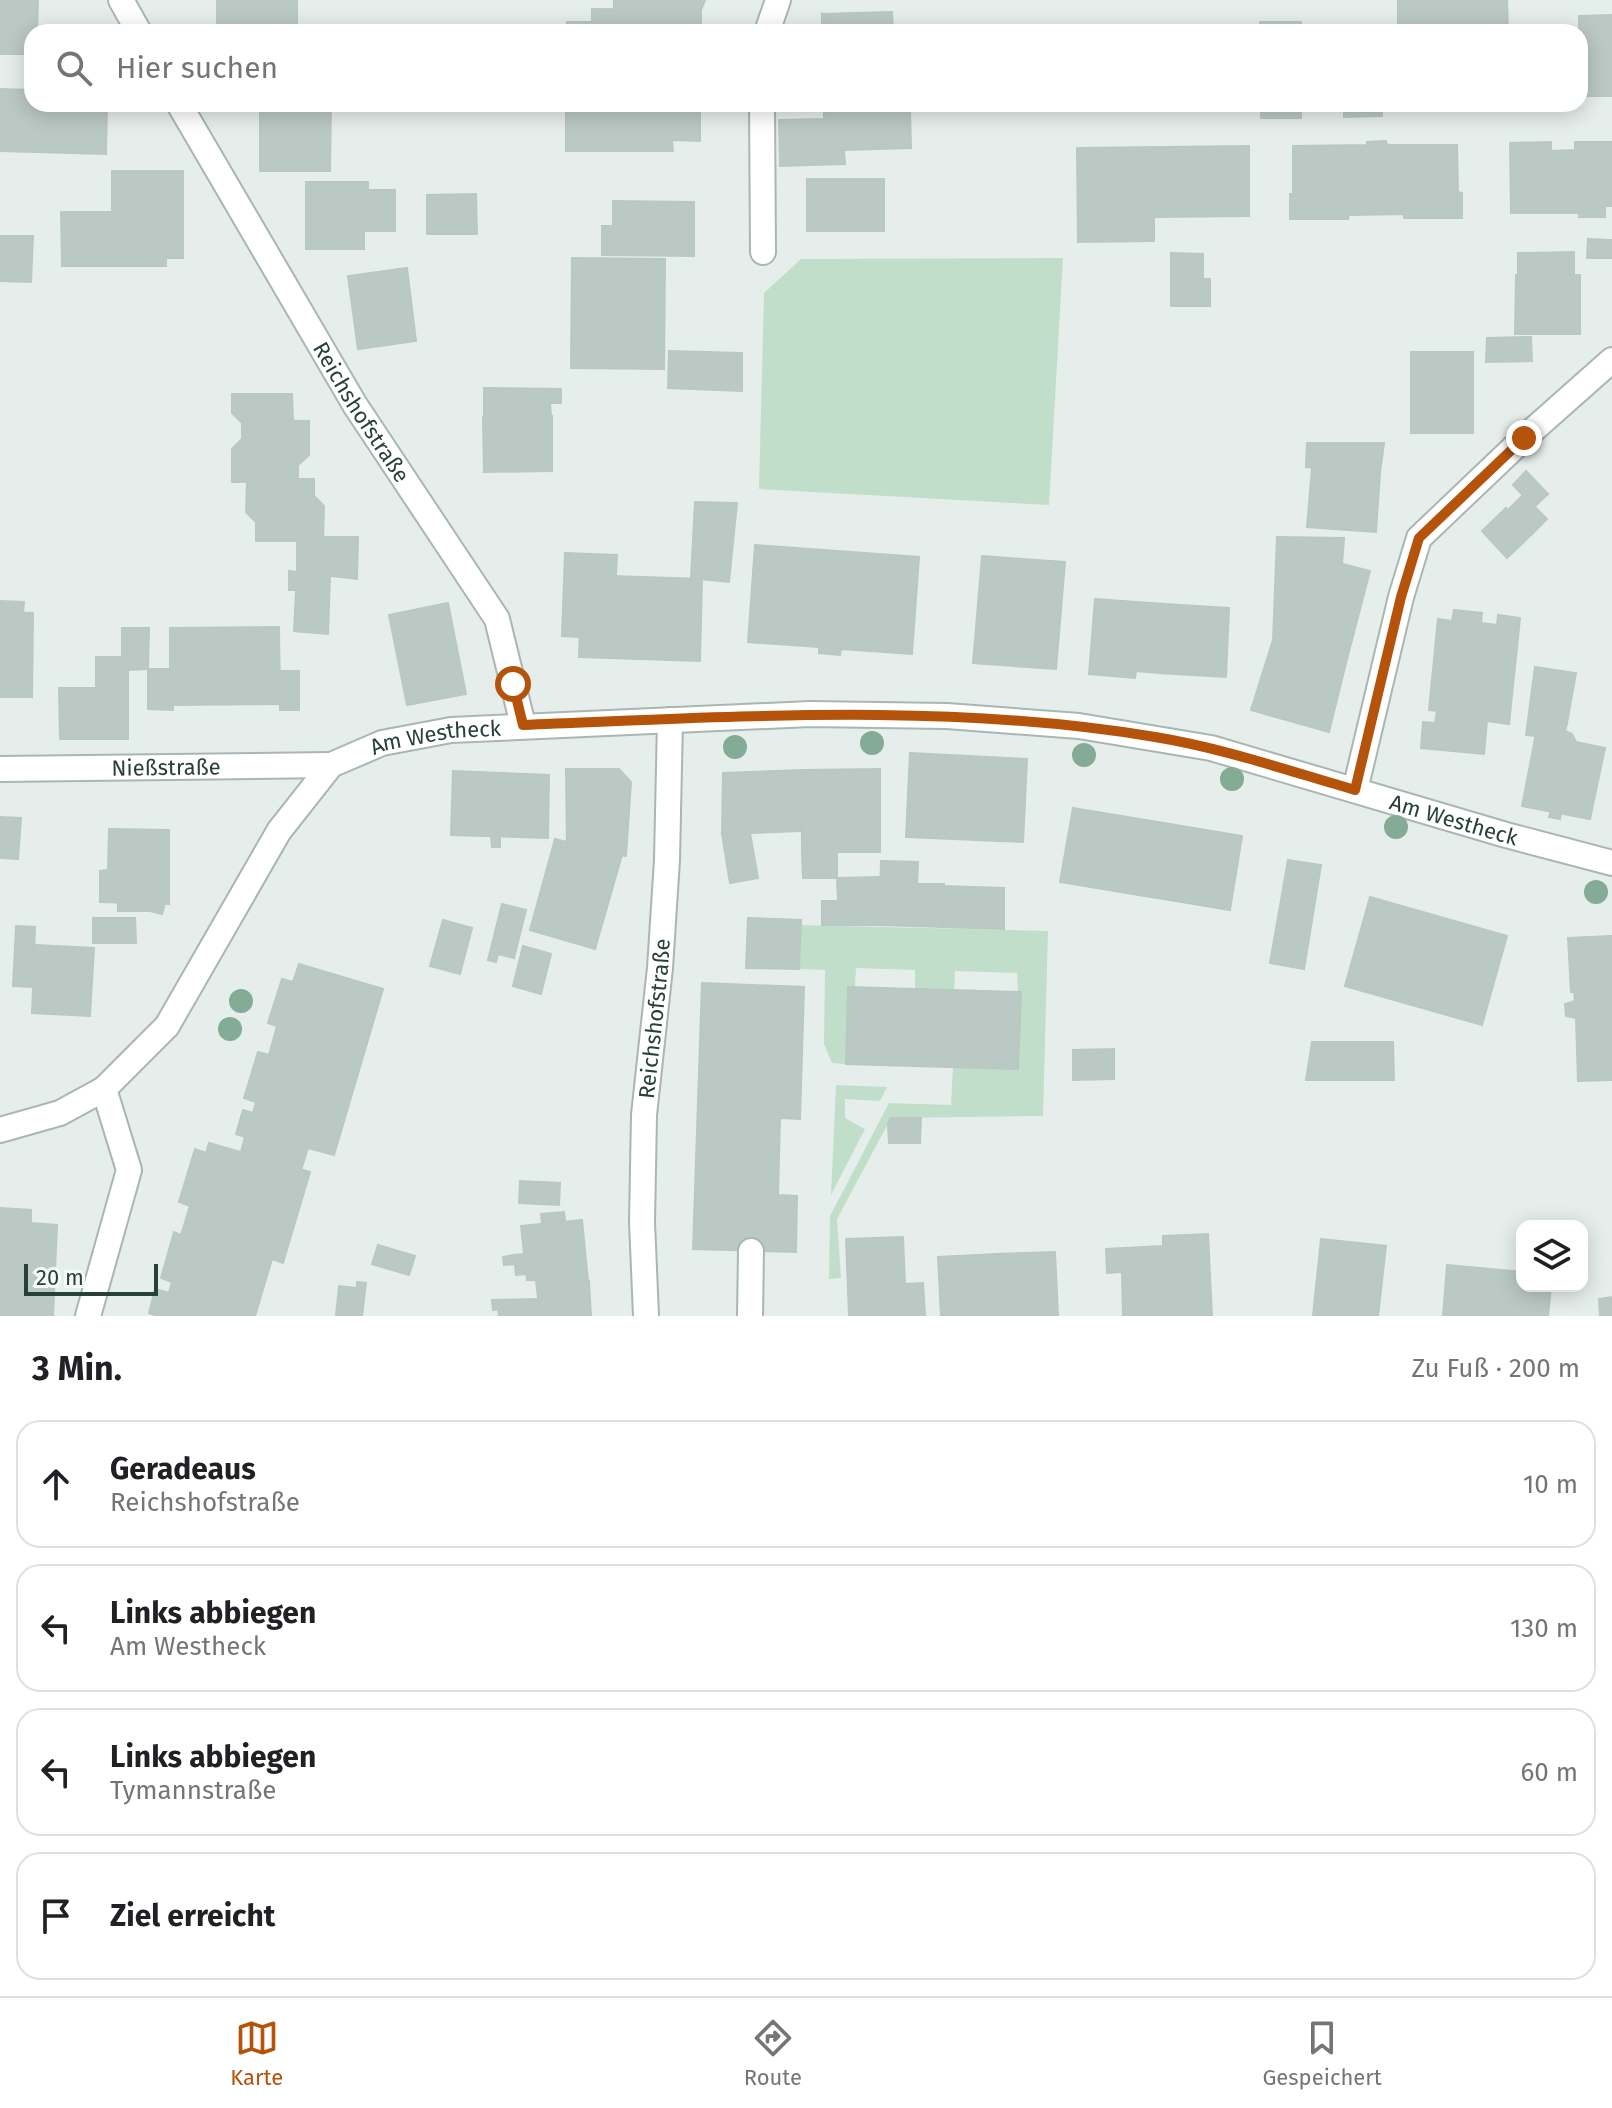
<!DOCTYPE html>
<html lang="de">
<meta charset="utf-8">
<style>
:root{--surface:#fff;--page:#f2f2f2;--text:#202124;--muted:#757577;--line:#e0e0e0;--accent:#b45309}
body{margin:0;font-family:"Fira Sans",sans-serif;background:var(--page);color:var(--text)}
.controls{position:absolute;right:24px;bottom:24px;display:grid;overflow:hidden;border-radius:16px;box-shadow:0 4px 20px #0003}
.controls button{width:72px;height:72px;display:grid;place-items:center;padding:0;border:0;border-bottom:2px solid var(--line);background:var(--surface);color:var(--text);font:40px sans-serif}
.scale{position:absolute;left:24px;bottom:20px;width:134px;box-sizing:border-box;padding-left:8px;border:4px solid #26403a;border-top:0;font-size:22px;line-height:28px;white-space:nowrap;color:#26403a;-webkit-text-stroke:6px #f7faf9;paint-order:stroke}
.stop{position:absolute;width:24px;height:24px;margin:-18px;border:6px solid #b45309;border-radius:50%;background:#fff}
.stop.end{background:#b45309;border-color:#fff;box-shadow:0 2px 8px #0008}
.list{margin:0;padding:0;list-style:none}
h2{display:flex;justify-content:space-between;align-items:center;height:104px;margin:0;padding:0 32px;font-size:34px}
h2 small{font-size:26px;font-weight:400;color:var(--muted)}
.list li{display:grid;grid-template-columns:52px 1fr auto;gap:24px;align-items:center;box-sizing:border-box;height:128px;margin:0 16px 16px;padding:0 16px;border:2px solid var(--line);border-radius:24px}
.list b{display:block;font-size:30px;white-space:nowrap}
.list p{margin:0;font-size:26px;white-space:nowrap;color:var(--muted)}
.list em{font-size:26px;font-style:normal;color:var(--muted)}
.icon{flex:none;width:44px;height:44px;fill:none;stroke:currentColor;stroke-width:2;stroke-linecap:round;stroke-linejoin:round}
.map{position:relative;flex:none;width:1612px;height:1316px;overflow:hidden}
.search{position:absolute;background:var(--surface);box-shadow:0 4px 20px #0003;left:24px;right:24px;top:24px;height:88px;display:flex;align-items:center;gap:20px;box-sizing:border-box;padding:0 28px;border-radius:24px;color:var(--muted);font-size:30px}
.sheet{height:680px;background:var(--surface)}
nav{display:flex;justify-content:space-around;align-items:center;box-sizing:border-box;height:112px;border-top:2px solid var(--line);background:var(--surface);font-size:22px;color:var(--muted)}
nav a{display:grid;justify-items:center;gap:4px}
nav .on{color:var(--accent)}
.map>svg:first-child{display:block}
.green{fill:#c1deca}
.building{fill:#bbc9c4;stroke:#b9c8c2;stroke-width:2}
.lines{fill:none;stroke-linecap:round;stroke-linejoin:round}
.minor-casing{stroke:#a9b6b2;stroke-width:28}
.minor{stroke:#fff;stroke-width:24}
.tree{fill:#83ab95}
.route{stroke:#b45309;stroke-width:10}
.labels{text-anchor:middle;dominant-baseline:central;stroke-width:8;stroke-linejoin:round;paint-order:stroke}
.street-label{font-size:22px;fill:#26403a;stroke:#f7faf9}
</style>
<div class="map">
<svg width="1612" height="1316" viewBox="0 0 1612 1316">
<rect width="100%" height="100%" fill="#e6eeeb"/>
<g class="green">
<path d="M1063,258L1049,505L759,489L764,293L801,259Z"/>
<path d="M801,925L1048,931L1043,1116L891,1118L837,1219L841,1278L829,1279L830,1216L889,1103L951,1105L953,1067L1018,1069L1021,993L1018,992L1017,973L955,971L954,990L915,989V970L856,968L855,987L848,988L846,1064L832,1063L824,1044L825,970L799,969Z"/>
<path d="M836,1085L887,1087L880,1101L845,1099V1118L865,1129L831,1195Z"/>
</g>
<g class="building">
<path d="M0,0H38L37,32H32V54H0Z"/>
<rect x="217" y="0" width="80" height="32"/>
<path d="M614,0H705L701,10L614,9Z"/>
<path d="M1398,0H1507L1508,32H1398Z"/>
<path d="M592,9L701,10V32H567V22H592Z"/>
<path d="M892,12L893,32H839L822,14Z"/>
<path d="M822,14L839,32H822Z"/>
<path d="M1612,15V96H1580L1579,16Z"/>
<rect x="1260" y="22" width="41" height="10"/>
<path d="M1143,28H1171V32H1142Z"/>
<rect x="1204" y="30" width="30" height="2"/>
<path d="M0,89L32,90V104H107L106,154L0,151Z"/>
<path d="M260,104H331L330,171H260Z"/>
<path d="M566,104H700V141L672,140L673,151H566Z"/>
<path d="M824,104H906L910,109L911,148L844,150L845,164L780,166L779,120L824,119Z"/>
<path d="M906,104H944V108L910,109Z"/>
<rect x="1261" y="104" width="40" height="14"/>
<path d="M1344,104H1382V116L1344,117Z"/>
<path d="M1386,141L1387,145H1457L1458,192L1462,193V218H1404V214L1349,215L1348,219H1290V194H1293V146L1367,145V142Z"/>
<path d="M1551,142V151L1575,150V142H1612V206H1605V217H1579V213H1511L1510,143Z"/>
<path d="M1249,146V216L1154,217V241L1078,242L1077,148Z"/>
<path d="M112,171H183V258H166V266H62L61,212H112Z"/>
<rect x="807" y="179" width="77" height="52"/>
<path d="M306,182H368V190H395V231H364V249H306Z"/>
<path d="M476,194L477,234H427V195Z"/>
<path d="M613,201L694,202V256L602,255V226H613Z"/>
<path d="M0,236H33L31,282L0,281Z"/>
<path d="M1588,239L1612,240V258H1587Z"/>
<path d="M1574,252V275H1518V253Z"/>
<path d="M1171,253L1203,254V279H1210V306H1171Z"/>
<path d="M572,258L665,259L664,369L571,368Z"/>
<path d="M407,268L416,341L358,349L348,276Z"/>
<path d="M1516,275H1580V334H1515Z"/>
<path d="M1531,337L1532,361L1486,362L1487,338Z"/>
<path d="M669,351L742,353V391L668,388Z"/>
<rect x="1411" y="352" width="62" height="81"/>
<path d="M484,388L561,389V403H550L551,416L484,417Z"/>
<path d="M232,394H292L293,421L242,420V423L232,413Z"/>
<path d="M552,416V471L484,472L483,417Z"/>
<path d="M242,420L309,421V455L298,465V481L232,482V449L242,439Z"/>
<path d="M1307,443H1384L1380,473L1306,467Z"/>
<path d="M1312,468L1380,473L1376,532L1307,527Z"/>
<path d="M1526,471L1548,494L1534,507L1513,485Z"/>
<path d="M298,479H314V496L324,506L323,541H256V522L246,512L247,481Z"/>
<path d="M1523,495L1547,519L1532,534L1508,510Z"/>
<path d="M695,502L737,503L729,582L691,578Z"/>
<path d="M1506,508L1532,534L1507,558L1482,531Z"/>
<path d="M323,537H358L357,579L297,572V541H323Z"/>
<path d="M1277,537L1344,538L1342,564L1319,558L1297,646L1273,640Z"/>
<path d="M755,545L919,557L912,654L841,649L840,655L819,653V647L748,642Z"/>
<path d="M565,553L617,555L616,575H582L579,637L562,636Z"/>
<path d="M982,556L1022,559L1014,666L973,663Z"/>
<path d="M1319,558L1370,571L1347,659L1297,646Z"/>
<path d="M1022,559L1065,562L1056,669L1014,666Z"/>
<path d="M289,571L330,576L328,634L294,631L296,590H289Z"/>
<path d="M582,575L702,579L700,661L579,657Z"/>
<path d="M1095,599L1164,604L1159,673L1136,671L1135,678L1089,674Z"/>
<path d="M0,601L24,602L23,613L0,612Z"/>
<path d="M448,603L466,694L407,705L389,615Z"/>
<path d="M1164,604L1229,608L1226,677L1159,673Z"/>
<path d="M1454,610L1482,613L1481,623L1497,625L1498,615L1520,618L1509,724L1487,721L1484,754L1421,748L1423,722L1435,723L1437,711L1429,710L1438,619L1452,621Z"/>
<path d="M0,612L33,613L32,697H0Z"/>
<path d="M279,627L280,704L170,705V628Z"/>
<path d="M122,628H149L148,669L128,670V657H122Z"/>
<path d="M1273,640L1347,659L1329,732L1251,710Z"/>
<rect x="96" y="657" width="32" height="31"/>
<path d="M1535,667L1576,673L1567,723L1539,718L1536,736L1526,735Z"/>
<path d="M148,669H170V705H173V710L148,709Z"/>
<path d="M279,671H299V710H280Z"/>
<path d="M59,688H128V739H60Z"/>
<path d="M1539,718L1567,723L1565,731L1572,734L1576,742L1605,748L1590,819L1522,806Z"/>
<path d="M910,753L1027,759L1023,842L906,837Z"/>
<path d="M566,769H619L631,782L626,856L567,851Z"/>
<path d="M880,769V852H802V770Z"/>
<path d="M802,770L801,831L722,834L723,773Z"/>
<path d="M453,771L549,775L548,838L451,835Z"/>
<path d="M1073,808L1158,822L1145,896L1060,882Z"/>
<path d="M1551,811L1561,813L1560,819L1549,817Z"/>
<path d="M0,817L21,818L18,859L0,858Z"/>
<path d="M1158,822L1242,836L1230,910L1145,896Z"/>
<path d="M109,829L169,830V904L100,902V871L108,870Z"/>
<path d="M750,833L758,878L730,883L722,834Z"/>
<path d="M491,836L500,837V847H492Z"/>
<path d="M555,839L567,842V851L622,855L595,949L530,930Z"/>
<path d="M802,852H837V878H803Z"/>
<path d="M1288,860L1321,865L1304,969L1270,963Z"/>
<path d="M881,861L918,862L917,884H944L943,927L879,925Z"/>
<path d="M880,877L879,901H838L837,878Z"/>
<path d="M943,886L1004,888V929L943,927Z"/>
<path d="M1370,897L1507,936L1482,1025L1345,986Z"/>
<rect x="822" y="901" width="57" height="24"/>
<path d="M118,903H165L162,914L150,911H118Z"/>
<path d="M502,904L526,910L514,958L498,954L496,962L488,960Z"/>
<path d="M93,918H135L136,943H93Z"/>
<path d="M748,918L801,920L799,969L746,968Z"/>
<path d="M443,920L472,928L460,974L430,966Z"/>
<path d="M16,926L35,927L33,987L13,986Z"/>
<path d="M1612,936V1080L1578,1081L1576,1018L1566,1016L1565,1004L1575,1001L1574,992H1571L1568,938Z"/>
<path d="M35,945L94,948L90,1016L32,1013Z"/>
<path d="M523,946L551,954L541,994L513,986Z"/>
<path d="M299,964L383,989L334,1155L308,1148L301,1170L241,1152L245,1137L236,1134L243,1110L253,1113L256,1102L244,1098L258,1052L269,1055L277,1026L268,1023L282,979L293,982Z"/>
<path d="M702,983L804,987L800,1119L780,1118L778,1195L797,1196L796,1252L693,1249Z"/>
<path d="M848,987L1021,992L1018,1069L846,1064Z"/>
<path d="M1312,1042H1393L1394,1080H1306Z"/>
<path d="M1114,1049V1079L1073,1080V1050Z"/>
<path d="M891,1118H921L920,1143H889L888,1124Z"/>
<path d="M209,1143L310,1172L283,1263L272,1259L255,1316H158L149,1313L155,1289L169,1293L172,1282L161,1278L174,1232L181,1235L190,1206L179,1202L195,1149L206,1153Z"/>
<path d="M520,1181L560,1183L559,1205L519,1203Z"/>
<path d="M0,1208L31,1210V1223L57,1225L53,1316H0Z"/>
<path d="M564,1212L565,1221L542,1224L541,1214Z"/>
<path d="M582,1220L588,1281L527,1280L521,1226Z"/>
<path d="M1208,1234L1212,1316H1123L1122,1272L1107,1273L1106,1249L1163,1246V1236Z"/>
<path d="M903,1237L905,1284L923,1283L925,1316H849L846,1239Z"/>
<path d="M1321,1239L1386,1246L1378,1316H1313Z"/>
<path d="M378,1245L415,1256L409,1275L372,1264Z"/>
<path d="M1055,1252L1058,1316H999L996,1254Z"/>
<path d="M524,1254L526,1274L516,1275L514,1255Z"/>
<path d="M996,1254L999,1316H941L938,1257Z"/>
<path d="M514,1255L515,1264L504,1265L503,1257Z"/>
<path d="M1447,1265L1522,1272V1286H1551L1548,1316H1443Z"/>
<path d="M536,1280L589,1281L591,1316H540Z"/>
<path d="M357,1282L366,1283L362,1316H336L339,1286L357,1288Z"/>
<path d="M1612,1297V1316H1600L1599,1299Z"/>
<path d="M538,1299L540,1316H499L498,1309L493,1310L492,1300Z"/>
</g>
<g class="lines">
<defs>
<g id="minor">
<path d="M121,0L139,32"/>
<path d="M767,32L778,0"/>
<path id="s1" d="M179,104L355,405L497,619L523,725"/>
<path d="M762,104L763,252"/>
<path id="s2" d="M0,769L331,765"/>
<path d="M1355,790L1401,597L1419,538L1524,438L1612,360"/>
<path id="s3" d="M0,1130L60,1113L104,1089L167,1026L279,831L331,765L382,743L451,730L810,714L947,716L1079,726L1211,748L1506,835L1612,863"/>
<path d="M88,1316L129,1170L104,1089"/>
<path id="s4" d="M646,1316L642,1222L644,1115L660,968L667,860L670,720"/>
<path d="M750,1316L751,1251"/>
</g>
</defs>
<use href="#minor" class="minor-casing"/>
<use href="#minor" class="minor"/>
</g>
<g class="tree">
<circle cx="872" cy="743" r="12"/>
<circle cx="735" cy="747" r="12"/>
<circle cx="1084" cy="755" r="12"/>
<circle cx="1232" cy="779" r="12"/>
<circle cx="1396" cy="827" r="12"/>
<circle cx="1596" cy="892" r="12"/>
<circle cx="241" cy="1001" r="12"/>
<circle cx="230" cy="1029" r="12"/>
</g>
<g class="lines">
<path class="route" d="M513,684L523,725C734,717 946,702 1155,737C1223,748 1289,771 1355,790L1401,597L1419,538L1524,438"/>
</g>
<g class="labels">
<g class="street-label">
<text stroke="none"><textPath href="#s1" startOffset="358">Reichshofstraße</textPath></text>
<text stroke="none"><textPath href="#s3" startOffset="620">Am Westheck</textPath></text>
<text stroke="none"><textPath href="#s2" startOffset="166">Nießstraße</textPath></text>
<text stroke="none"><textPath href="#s3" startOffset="1652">Am Westheck</textPath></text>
<text stroke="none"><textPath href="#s4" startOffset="298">Reichshofstraße</textPath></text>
</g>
</g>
</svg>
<div class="controls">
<button><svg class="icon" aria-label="layers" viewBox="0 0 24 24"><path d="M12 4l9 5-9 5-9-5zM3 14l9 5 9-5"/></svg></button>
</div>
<div class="scale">20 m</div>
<div class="stop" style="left:513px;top:684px"></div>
<div class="stop end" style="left:1524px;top:438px"></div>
<div class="search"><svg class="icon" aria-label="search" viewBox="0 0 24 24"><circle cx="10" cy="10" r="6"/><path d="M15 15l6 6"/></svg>Hier suchen</div>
</div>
<section class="sheet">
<h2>3 Min.<small>Zu Fuß · 200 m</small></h2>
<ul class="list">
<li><svg class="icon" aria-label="ahead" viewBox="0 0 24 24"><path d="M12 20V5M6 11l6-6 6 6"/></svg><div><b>Geradeaus</b><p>Reichshofstraße</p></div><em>10 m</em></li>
<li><svg class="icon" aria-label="left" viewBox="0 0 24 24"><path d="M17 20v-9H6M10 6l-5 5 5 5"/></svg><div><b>Links abbiegen</b><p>Am Westheck</p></div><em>130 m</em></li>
<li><svg class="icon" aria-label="left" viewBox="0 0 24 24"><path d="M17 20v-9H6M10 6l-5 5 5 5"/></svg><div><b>Links abbiegen</b><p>Tymannstraße</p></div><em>60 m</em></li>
<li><svg class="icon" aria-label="arrive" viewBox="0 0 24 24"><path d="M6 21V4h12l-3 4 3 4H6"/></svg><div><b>Ziel erreicht</b></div></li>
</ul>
</section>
<nav>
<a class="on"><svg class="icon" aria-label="map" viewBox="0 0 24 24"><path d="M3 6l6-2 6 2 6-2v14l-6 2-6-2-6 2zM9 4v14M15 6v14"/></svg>Karte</a>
<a><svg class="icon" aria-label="directions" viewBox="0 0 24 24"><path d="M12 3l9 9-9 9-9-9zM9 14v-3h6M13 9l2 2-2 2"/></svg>Route</a>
<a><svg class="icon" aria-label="saved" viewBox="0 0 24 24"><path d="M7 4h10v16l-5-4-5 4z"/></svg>Gespeichert</a>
</nav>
